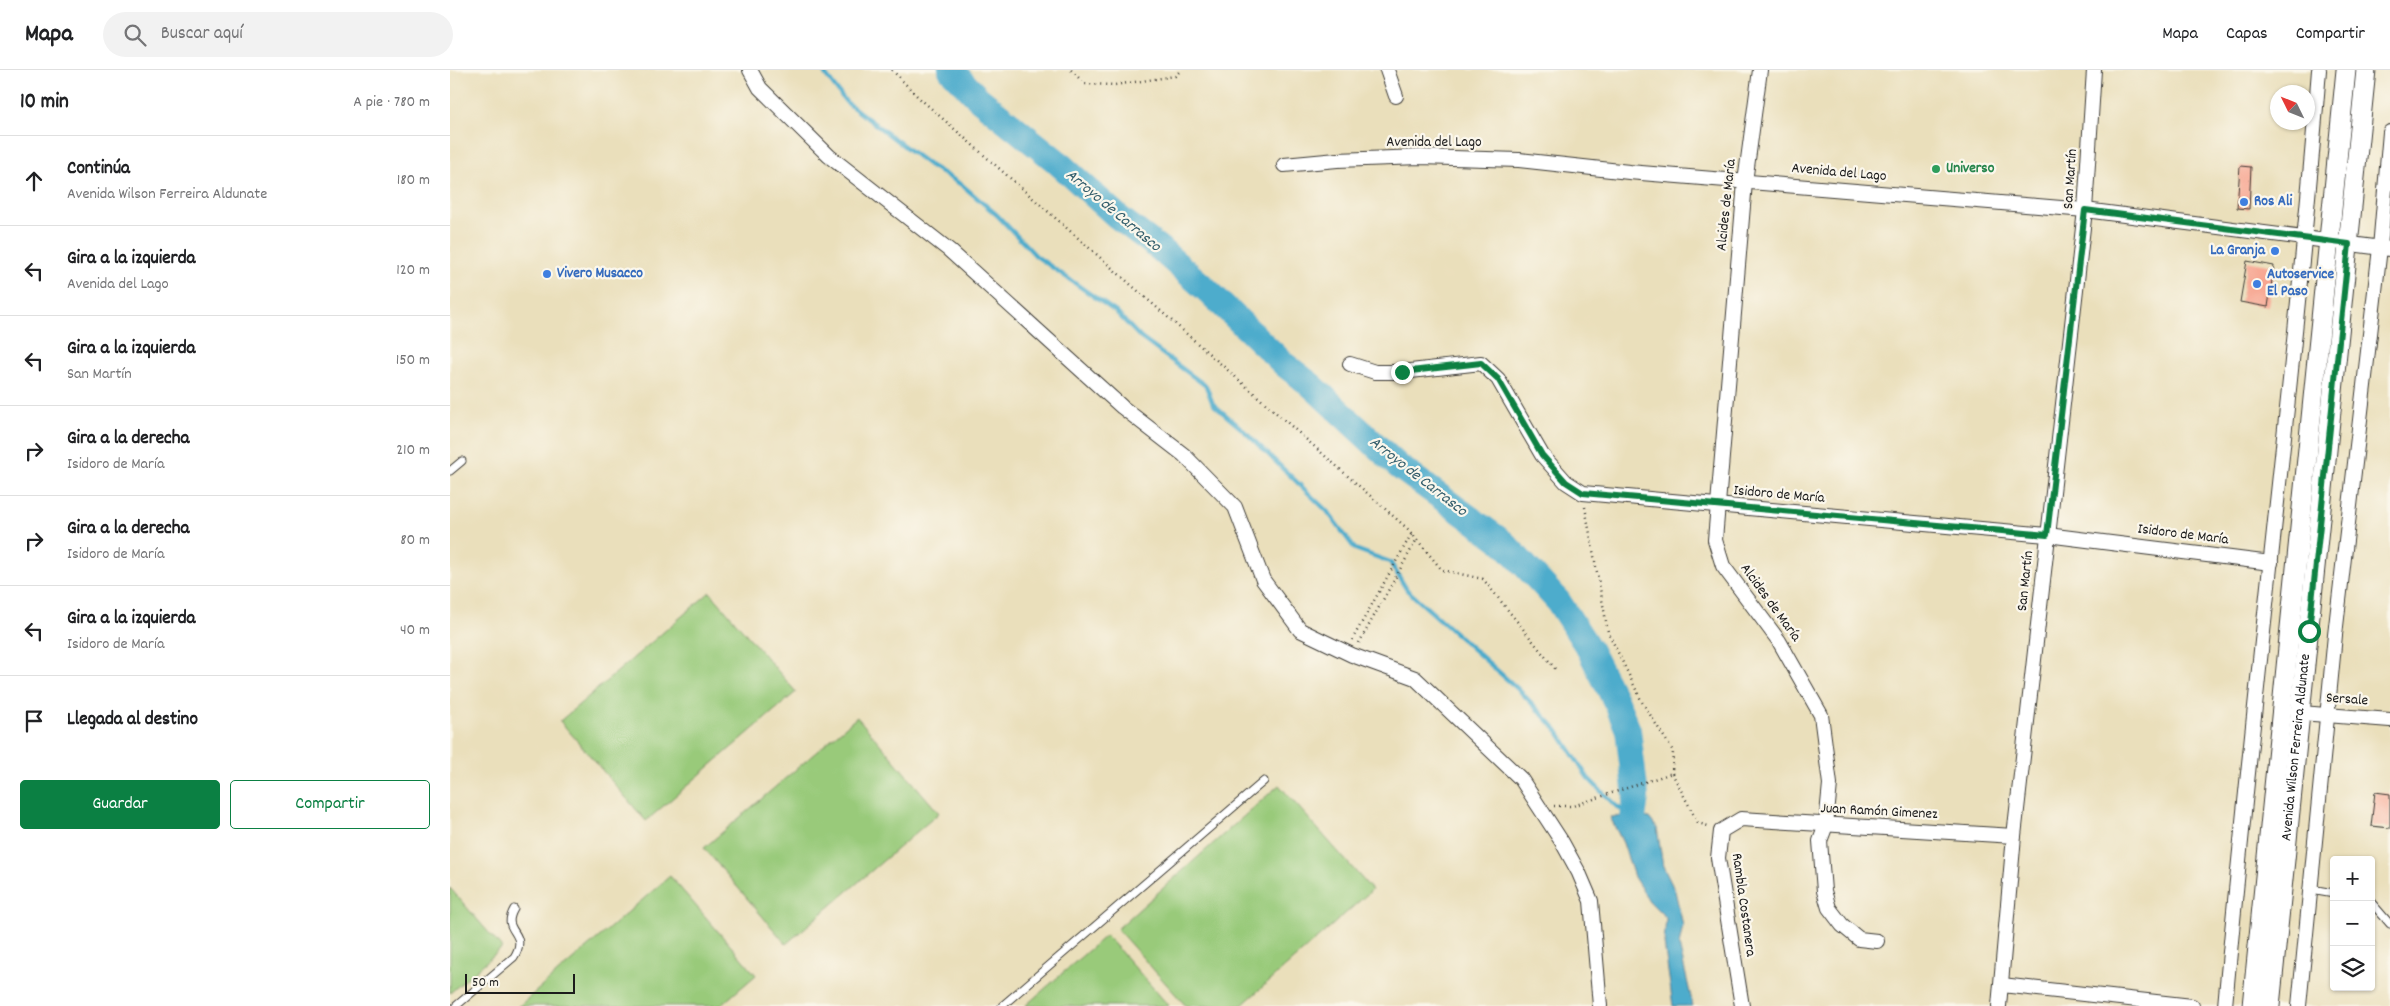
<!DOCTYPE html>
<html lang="es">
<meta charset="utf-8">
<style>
:root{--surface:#fff;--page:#f2f2f2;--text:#202124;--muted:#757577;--line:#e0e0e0;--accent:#0b8043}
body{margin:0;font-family:Dekko,sans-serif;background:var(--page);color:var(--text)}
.controls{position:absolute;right:15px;bottom:15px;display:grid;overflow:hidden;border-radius:5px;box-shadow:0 1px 4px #0004}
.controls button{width:45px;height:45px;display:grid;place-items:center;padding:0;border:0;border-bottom:1px solid var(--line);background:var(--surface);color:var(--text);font:25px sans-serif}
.compass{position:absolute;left:1820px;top:15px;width:45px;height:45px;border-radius:50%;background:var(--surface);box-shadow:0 1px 4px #0004;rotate:313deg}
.scale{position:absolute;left:15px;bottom:12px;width:110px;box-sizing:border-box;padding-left:5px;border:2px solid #1c1c1c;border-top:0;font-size:14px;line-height:18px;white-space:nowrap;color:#1c1c1c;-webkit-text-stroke:4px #fbf7ec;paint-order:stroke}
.stop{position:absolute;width:15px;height:15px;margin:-11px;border:4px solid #0b8043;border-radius:50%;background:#fff}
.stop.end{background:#0b8043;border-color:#fff;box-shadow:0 1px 5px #0008}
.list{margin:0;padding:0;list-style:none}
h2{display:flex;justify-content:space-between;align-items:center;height:65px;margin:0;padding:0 20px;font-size:21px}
h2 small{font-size:16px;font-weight:400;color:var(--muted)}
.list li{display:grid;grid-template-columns:32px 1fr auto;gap:15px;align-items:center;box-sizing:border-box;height:90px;padding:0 20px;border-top:1px solid var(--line)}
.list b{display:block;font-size:19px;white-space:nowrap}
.list p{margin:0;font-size:16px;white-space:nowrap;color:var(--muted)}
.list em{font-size:16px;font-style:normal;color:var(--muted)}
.actions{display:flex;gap:10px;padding:15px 20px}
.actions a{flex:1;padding:11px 0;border:1px solid var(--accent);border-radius:5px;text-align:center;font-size:18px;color:var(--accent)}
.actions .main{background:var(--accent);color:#fff}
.icon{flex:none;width:28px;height:28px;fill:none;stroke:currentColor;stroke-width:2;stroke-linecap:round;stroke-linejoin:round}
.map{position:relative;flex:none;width:1940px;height:936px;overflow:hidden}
header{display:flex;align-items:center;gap:30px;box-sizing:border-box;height:70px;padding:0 25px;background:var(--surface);border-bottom:1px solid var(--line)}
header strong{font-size:24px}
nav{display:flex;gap:28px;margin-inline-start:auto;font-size:18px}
.search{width:350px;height:45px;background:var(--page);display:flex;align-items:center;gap:12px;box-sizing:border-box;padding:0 18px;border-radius:28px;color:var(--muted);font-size:19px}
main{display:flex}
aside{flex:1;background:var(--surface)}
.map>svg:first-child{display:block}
.green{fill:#99ca7a;stroke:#5a734b}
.water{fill:#4daccc;stroke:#346474}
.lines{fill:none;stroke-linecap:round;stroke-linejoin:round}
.stream{stroke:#4daccc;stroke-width:4.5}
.river{stroke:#4daccc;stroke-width:26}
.building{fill:#f7a590}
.lane-casing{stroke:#3b3934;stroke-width:9}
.street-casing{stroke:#3b3934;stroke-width:16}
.secondary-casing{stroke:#3b3934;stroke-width:21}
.path{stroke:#3b3934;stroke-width:2.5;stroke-dasharray:1 4;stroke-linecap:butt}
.lane{stroke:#fff;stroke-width:7}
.street{stroke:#fff;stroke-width:14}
.secondary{stroke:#fff;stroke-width:19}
.route{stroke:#0b8043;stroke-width:6}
.leisure-dot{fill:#2e9e5b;stroke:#fbf7ec;stroke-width:2}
.shop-dot{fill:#3f7fe0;stroke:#fbf7ec;stroke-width:2}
.labels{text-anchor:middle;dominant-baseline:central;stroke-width:4.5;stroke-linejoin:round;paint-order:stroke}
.street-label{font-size:15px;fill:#1c1c1c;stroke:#fbf7ec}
.leisure-label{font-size:15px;font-weight:bold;fill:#27864d;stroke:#fbf7ec;text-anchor:start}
.shop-label{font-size:15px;font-weight:bold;fill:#366cbe;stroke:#fbf7ec;text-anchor:start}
.water-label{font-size:16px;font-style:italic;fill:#325d6b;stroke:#fbf7ec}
</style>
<header>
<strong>Mapa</strong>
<div class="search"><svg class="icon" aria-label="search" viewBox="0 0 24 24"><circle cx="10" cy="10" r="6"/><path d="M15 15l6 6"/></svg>Buscar aquí</div>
<nav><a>Mapa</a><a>Capas</a><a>Compartir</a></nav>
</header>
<main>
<aside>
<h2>10 min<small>A pie · 780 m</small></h2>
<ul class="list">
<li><svg class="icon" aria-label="ahead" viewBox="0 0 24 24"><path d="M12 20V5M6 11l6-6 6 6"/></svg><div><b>Continúa</b><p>Avenida Wilson Ferreira Aldunate</p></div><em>180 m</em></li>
<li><svg class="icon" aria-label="left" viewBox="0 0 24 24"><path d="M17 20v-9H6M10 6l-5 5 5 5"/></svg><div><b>Gira a la izquierda</b><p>Avenida del Lago</p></div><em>120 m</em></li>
<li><svg class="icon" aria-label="left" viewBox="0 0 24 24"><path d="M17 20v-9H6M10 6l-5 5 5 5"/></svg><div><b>Gira a la izquierda</b><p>San Martín</p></div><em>150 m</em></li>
<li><svg class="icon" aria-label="right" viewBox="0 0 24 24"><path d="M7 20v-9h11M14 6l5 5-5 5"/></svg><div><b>Gira a la derecha</b><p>Isidoro de María</p></div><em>210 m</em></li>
<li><svg class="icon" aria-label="right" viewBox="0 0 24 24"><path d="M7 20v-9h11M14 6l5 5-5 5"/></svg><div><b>Gira a la derecha</b><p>Isidoro de María</p></div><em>80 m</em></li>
<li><svg class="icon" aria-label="left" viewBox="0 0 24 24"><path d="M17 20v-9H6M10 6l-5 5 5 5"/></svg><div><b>Gira a la izquierda</b><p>Isidoro de María</p></div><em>40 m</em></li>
<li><svg class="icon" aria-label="arrive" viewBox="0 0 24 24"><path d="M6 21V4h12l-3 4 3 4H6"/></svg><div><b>Llegada al destino</b></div></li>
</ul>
<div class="actions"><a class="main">Guardar</a><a>Compartir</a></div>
</aside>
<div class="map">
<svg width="1940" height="936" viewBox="0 0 1940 936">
<rect width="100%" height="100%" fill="#fbf7ec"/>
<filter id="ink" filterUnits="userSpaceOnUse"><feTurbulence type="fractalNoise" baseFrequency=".02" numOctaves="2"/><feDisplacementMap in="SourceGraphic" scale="10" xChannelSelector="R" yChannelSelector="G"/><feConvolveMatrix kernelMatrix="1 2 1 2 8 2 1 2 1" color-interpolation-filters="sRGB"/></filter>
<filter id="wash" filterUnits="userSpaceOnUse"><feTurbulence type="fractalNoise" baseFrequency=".0096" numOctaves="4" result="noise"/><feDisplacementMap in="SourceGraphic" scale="20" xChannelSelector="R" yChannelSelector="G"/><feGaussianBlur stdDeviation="1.12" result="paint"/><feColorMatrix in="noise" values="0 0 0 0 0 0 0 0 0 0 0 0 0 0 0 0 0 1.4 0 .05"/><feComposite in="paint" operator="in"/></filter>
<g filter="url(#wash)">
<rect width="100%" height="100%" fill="#eadfbb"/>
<g class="green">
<path d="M260,522L346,622L196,751L110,651Z"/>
<path d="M407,647L489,743L336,874L254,778Z"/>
<path d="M829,715L922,820L791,936H736L667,859Z"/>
<path d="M220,806L306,905L270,936H69Z"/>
<path d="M0,818L52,878L0,923Z"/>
<path d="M656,865L719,936H575Z"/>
</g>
<path class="water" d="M1182,746L1199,748L1207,758L1213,796L1225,821L1233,855L1229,875L1243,936H1223L1214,873L1216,848L1199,831L1184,807L1173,773L1160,747Z"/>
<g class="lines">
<path class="stream" d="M372,0L396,32L479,95L512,115L547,145L586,186L666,242L691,268L756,316L763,334L792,359L877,441L905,479L940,492L957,520L1069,620L1107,660L1138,708L1166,736L1182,746"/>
<path class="river" d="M501,0L529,29L605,90L668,147L710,179L757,220L835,295L861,315L948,396L1054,473L1108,531L1139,579L1167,634L1178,660L1186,727L1182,755L1190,780"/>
</g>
<g id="blocks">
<g class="building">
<path d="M1790,96L1801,97L1799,139L1787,138Z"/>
<path d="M1797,191L1824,196L1818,237L1790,232Z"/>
<path d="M1925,722L1940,724V758L1921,756Z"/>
</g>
</g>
</g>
<g filter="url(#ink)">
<use href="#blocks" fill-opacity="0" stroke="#3b3934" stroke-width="1"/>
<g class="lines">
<defs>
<g id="lane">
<path d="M0,401L12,391"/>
<path d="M1861,819L1884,823"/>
<path d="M1921,832L1940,854"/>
<path d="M6,936L64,887C80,861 50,863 64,839"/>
<path d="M552,936L814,711"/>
</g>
<g id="street">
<path d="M300,0L310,18L379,86L499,180L672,337L734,385L785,437L813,510L850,560L902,585L965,608L1071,709L1112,772L1129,803L1141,831L1150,936"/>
<path d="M937,0L946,26"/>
<path d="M1310,0L1295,112L1265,470L1273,496L1329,571L1371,645L1380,714L1376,755L1370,771L1374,821L1379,838L1392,855L1409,869L1427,871"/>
<path d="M834,95L887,90L970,87L1069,90L1179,102L1635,140L1940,179"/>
<path d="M900,294L925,302H952L1031,293L1048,309L1092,385L1116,412L1133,423L1597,465L1821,493"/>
<path d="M1851,643L1940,650"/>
<path d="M1552,915L1742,936"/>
<path d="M1292,936L1268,788L1271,761L1291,749L1564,766"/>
<path d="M1549,936L1564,766L1635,140L1644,0"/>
<path d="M1775,936C1803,624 1844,313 1869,0"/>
<path d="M1849,936L1885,565L1930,178L1940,62"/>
</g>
<g id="secondary">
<path d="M1802,936L1896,0"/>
<path id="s1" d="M1820,936L1916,0"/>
</g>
</defs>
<use href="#lane" class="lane-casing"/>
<use href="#street" class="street-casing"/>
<use href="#secondary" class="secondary-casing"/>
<g class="path">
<path d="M442,0L467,26L959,460L992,500L1033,509L1106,600"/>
<path d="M621,0L635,14L665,15L725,6L731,0"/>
<path d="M1135,437L1158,562L1192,632L1223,681L1222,703L1248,753L1258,756"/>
<path d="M902,570L962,463"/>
<path d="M909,573L967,469"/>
<path d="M1104,736H1123L1222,703"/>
</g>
<use href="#lane" class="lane"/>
<use href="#street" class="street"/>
<use href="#secondary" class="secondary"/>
</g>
</g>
<g class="lines" filter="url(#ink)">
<path class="route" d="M952,302L1031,293L1048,309L1092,385L1116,412L1133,423L1597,465L1635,140L1899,174L1859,561"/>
</g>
<circle class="leisure-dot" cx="1486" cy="99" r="5"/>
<g class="shop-dot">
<circle cx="1794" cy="132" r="5"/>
<circle cx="1825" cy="181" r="5"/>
<circle cx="97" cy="204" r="5"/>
<circle cx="1807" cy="214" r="5"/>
</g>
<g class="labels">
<g class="street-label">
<text x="984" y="73">Avenida del Lago</text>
<text transform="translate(1389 103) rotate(5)">Avenida del Lago</text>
<text transform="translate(1621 109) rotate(-86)">San Martín</text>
<text transform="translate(1277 135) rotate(-84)">Alcides de María</text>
<text transform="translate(1329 425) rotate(5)">Isidoro de María</text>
<text transform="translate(1733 465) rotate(7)">Isidoro de María</text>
<text transform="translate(1576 511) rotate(-84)">San Martín</text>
<text transform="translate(1320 533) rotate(54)">Alcides de María</text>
<text transform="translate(1897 630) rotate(4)">Sersale</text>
<text stroke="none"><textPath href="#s1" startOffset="260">Avenida Wilson Ferreira Aldunate</textPath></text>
<text transform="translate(1429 742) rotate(3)">Juan Ramón Gimenez</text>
<text transform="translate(1293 835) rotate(82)">Rambla Costanera</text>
</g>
<g class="leisure-label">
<text x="1496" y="99">Universo</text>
</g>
<g class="shop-label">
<text x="1804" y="132">Ros Ali</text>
<text x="1815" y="181" text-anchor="end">La Granja</text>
<text x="107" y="204">Vivero Musacco</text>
<text x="1817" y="205">Autoservice<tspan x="1817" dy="17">El Paso</tspan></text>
</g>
<g class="water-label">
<text transform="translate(663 141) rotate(40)">Arroyo de Carrasco</text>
<text transform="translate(968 407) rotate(38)">Arroyo de Carrasco</text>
</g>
</g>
</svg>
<div class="controls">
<button>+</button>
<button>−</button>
<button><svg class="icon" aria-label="layers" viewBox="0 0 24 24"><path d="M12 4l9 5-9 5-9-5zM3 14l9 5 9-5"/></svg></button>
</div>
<svg class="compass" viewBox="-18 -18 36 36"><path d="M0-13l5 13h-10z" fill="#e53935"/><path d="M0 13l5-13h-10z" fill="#757577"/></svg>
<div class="scale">50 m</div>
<div class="stop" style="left:1859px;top:561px"></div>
<div class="stop end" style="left:952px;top:302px"></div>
</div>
</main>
